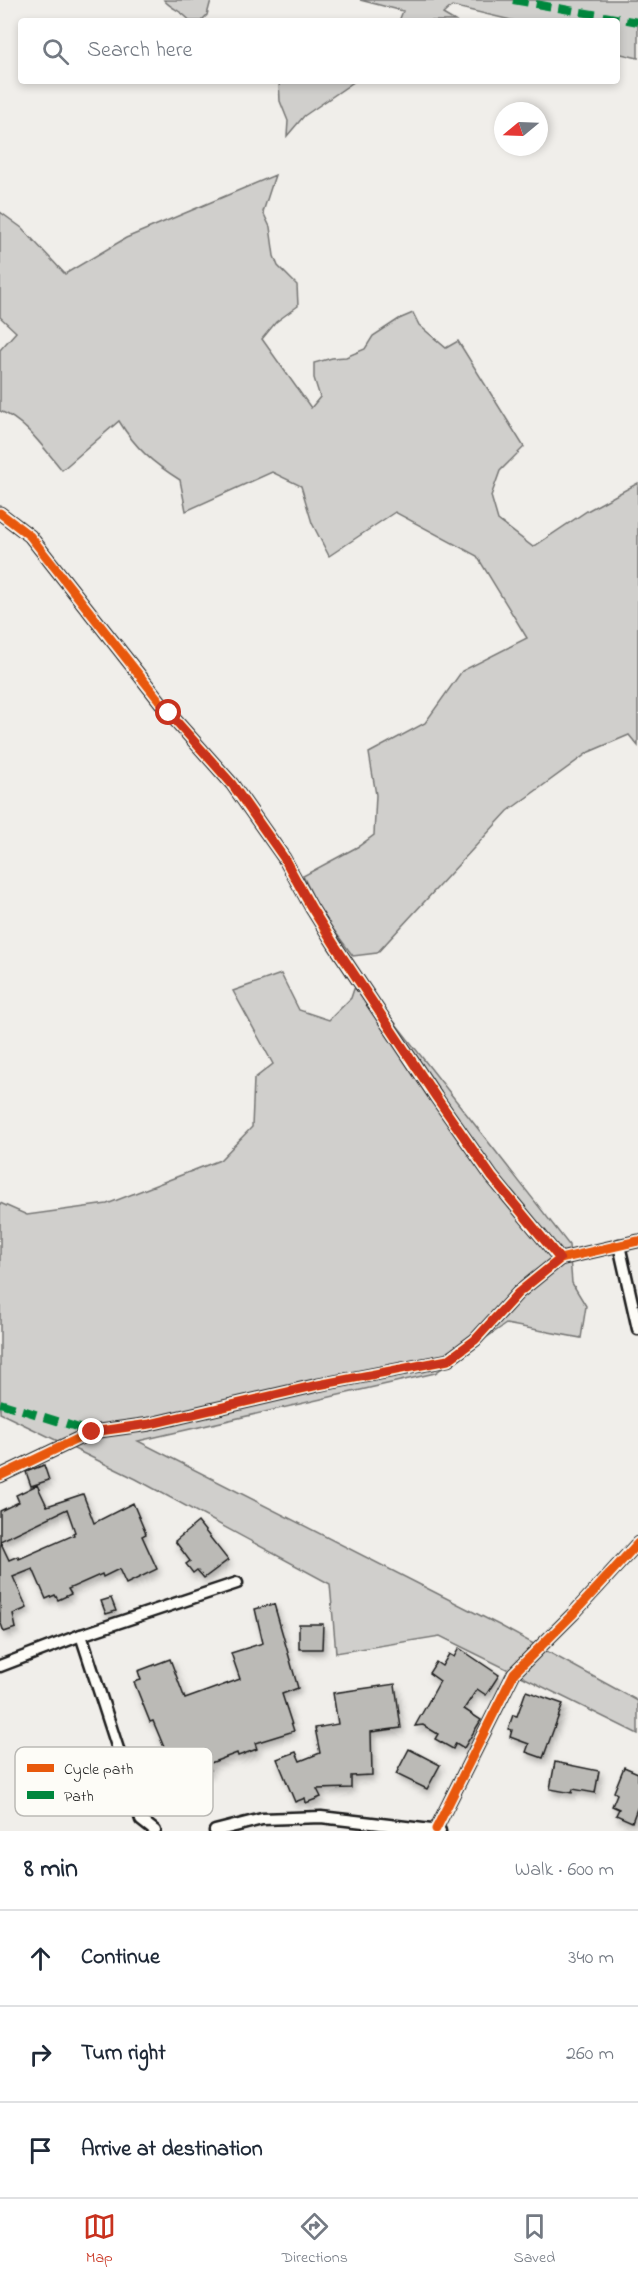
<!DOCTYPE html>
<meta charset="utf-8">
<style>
:root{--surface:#fff;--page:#f2f2f3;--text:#1f2937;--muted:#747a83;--line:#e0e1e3;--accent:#c8321e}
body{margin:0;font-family:"Indie Flower",sans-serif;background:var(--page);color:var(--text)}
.compass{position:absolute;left:494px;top:102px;width:54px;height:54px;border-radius:50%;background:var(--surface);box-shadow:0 3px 9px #0003;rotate:251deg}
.stop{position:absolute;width:18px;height:18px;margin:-14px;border:4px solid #c8321e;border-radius:50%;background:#fff}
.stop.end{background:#c8321e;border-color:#fff;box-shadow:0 2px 6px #0008}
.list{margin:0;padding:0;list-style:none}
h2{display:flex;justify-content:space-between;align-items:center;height:78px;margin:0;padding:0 24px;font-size:26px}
h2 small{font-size:20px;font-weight:400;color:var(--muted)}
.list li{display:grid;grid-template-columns:39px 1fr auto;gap:18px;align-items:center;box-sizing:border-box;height:96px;padding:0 24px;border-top:2px solid var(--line)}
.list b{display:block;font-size:22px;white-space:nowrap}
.list em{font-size:20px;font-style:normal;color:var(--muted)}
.icon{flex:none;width:33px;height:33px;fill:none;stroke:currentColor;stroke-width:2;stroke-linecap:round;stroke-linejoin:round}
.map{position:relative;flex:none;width:638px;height:1831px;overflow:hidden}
.search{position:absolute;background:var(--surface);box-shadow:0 3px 9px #0003;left:18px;right:18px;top:18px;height:66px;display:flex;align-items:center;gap:15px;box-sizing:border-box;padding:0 21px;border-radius:6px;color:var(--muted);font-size:22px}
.sheet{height:366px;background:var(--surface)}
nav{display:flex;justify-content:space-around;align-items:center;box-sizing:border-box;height:84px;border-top:2px solid var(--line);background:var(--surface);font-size:16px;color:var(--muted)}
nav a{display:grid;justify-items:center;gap:3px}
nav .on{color:var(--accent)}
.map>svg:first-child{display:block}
.green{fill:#d0cfcc;stroke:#767674;stroke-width:1.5}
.building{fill:#bbbab6;stroke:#1c1c1c;stroke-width:1.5;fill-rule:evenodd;filter:url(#shadow)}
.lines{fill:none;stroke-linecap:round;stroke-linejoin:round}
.minor-casing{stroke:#1c1c1c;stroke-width:15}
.minor{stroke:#fdfcf7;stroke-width:10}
.quiet{stroke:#00873e;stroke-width:8;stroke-dasharray:15 8;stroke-linecap:butt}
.cycleway-casing{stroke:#fdfcf7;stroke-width:13}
.cycleway{stroke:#e8590c;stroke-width:9}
.route{stroke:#c8321e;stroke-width:8}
.key{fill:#fdfcf7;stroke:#bab9b5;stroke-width:1.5}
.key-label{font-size:16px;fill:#1c1c1c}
</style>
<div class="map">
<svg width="638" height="1831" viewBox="0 0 638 1831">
<defs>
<filter id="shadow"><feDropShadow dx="2.5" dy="4.5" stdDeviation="3" flood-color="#0004"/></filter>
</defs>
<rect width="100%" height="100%" fill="#f0eeea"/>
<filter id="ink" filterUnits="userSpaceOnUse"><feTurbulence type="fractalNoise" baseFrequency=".0167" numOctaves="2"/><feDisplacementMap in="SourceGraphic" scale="12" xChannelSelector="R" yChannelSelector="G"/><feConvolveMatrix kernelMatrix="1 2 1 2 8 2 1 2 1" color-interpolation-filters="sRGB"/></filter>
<g filter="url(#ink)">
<g class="green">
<path d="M164,0H211L207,15L201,21H190C181,10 171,9 164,0Z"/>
<path d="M360,0H638V58L617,53V21H515L452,6L443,14L455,21H399L403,11Z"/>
<path d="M279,81H355L304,116L287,136L288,121L280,101Z"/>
<path d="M275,175L263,212L270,227L274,256L278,266L297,285L298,306L276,322L262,339L311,408L320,397L314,378V363L332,358L346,357L365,349L373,336L399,319L413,313L419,325L446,348L458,341L524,447L500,471L491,496L498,520L533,547L587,511L638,483V746L629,735L589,752L508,811L377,953L353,956L321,913L303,876L359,846L374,835L376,795L369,753L425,723L462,671L527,638L477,556L395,512L329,556L312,523L301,486L272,472L186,511L180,480C153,463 136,449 119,421L62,470C45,450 26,421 0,411V350L16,332L0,317V212L22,228L65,274L126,238Z"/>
<path d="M281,974L299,1010L329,1020L351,998L354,989L367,987L569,1245L572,1283L586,1306L581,1338L506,1324L435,1373L138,1441L499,1625L638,1701V1734L440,1636L336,1653L330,1584L136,1479L0,1413V1203L27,1215L107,1204L220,1160L252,1127L254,1079L273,1064L233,991Z"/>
</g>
<g class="building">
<path d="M44,1465L49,1480L31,1486L26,1472Z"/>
<path d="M37,1485L47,1506L83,1494L94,1523L133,1503L146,1534L142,1536L157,1569L126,1584L119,1569L103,1577L102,1574L68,1589L71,1594L58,1600L55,1595L46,1599L33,1569L13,1577L27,1608L13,1614L16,1628L4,1632L0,1621V1511L19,1502L16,1495ZM67,1509L75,1532L73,1533L74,1535L19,1559L18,1556L9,1560L0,1541Z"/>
<path d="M198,1522L228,1560L204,1578L197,1570L193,1573L186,1564L190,1561L175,1541Z"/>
<path d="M111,1598L116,1611L106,1614L101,1601Z"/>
<path d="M274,1604L298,1688L282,1694L294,1731L255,1743L257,1749L238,1756L237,1753L208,1764L211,1770L185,1781L182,1773L176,1776L153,1721L150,1722L134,1682L141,1680L138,1671L170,1659L185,1699L240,1679L231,1653L263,1643L255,1609Z"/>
<path d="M299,1624H323L322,1649H299Z"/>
<path d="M459,1648L499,1675L486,1695L477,1689L464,1709L481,1720L464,1748L456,1743L453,1749L435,1739L438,1734L423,1725L415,1726L440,1681L429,1673L436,1662L442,1666L449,1654L454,1657Z"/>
<path d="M395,1684L401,1728L371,1732L372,1775L351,1776V1788L317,1789L321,1797L306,1803L305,1798L295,1802L277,1759L296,1752L300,1761L320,1753L315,1728L338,1724L333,1693Z"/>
<path d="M526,1691L563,1704L543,1758L526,1752L529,1744L510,1737L512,1730L508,1729L513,1715L517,1716Z"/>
<path d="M409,1749L440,1765L427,1789L396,1774Z"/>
<path d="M555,1762L599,1771L595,1793L573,1789L572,1793L550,1789Z"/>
<path d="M624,1767L638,1773V1806L632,1822L616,1815L619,1809L612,1806L617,1794L614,1792Z"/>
</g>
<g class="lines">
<defs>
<g id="minor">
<path d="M0,513L30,536L169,713L232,784L284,858L311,907L334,944L436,1097L492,1177L560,1259"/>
<path d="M619,1245L638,1329"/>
<path d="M0,1476L92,1432L150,1424L318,1385L448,1360L475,1340L518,1293L560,1259L638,1241"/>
<path d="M81,1635L141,1820L155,1831"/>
<path d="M0,1666L81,1635L237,1583"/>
<path d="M436,1829L514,1673L573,1614L638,1543"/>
<path d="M215,1831L262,1819L321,1817L440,1831"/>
</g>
</defs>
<use href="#minor" class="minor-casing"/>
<use href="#minor" class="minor"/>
<g class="quiet">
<path d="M513,0L638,22"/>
<path d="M0,1403L92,1432"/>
</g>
<defs>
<g id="cycleway">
<path d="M0,513L30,536L169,713L232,784L284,858L311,907L334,944L436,1097L492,1177L560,1259"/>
<path d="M0,1476L92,1432L150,1424L318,1385L448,1360L475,1340L518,1293L560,1259L638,1241"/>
<path d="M436,1829L514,1673L573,1614L638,1543"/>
</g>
</defs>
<use href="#cycleway" class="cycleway-casing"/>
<use href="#cycleway" class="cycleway"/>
</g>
</g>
<g class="lines" filter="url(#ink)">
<path class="route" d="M92,1432L150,1424L318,1385L448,1360L475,1340L518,1293L560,1259L492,1177L436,1097L334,944L311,907L284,858L232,784L169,713"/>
</g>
<rect x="15" y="1747" width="198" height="69" rx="9" class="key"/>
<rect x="27" y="1764" width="27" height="8" fill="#e8590c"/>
<rect x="27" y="1791" width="27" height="8" fill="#00873e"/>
<g class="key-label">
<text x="64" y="1774">Cycle path</text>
<text x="64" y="1801">Path</text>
</g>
</svg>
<svg class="compass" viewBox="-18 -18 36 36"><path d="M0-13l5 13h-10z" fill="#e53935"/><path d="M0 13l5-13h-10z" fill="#747a83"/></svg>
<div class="stop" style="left:169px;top:713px"></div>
<div class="stop end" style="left:92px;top:1432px"></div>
<div class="search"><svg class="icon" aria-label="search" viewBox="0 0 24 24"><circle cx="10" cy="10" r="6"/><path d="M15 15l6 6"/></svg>Search here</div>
</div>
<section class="sheet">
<h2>8 min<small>Walk · 600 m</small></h2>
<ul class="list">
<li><svg class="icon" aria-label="ahead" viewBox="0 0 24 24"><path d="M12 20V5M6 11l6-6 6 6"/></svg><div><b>Continue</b></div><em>340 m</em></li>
<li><svg class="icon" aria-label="right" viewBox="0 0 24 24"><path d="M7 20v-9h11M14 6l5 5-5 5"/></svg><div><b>Turn right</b></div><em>260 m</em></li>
<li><svg class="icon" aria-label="arrive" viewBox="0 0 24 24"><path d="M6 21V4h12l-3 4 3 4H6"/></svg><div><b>Arrive at destination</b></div></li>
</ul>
</section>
<nav>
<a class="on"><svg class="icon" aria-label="map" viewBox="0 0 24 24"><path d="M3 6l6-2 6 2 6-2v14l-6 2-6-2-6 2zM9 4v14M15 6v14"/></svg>Map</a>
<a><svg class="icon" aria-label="directions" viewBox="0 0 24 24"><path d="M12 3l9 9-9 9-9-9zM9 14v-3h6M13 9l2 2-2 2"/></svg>Directions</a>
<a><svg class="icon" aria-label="saved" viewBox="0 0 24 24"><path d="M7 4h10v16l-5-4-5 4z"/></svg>Saved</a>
</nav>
